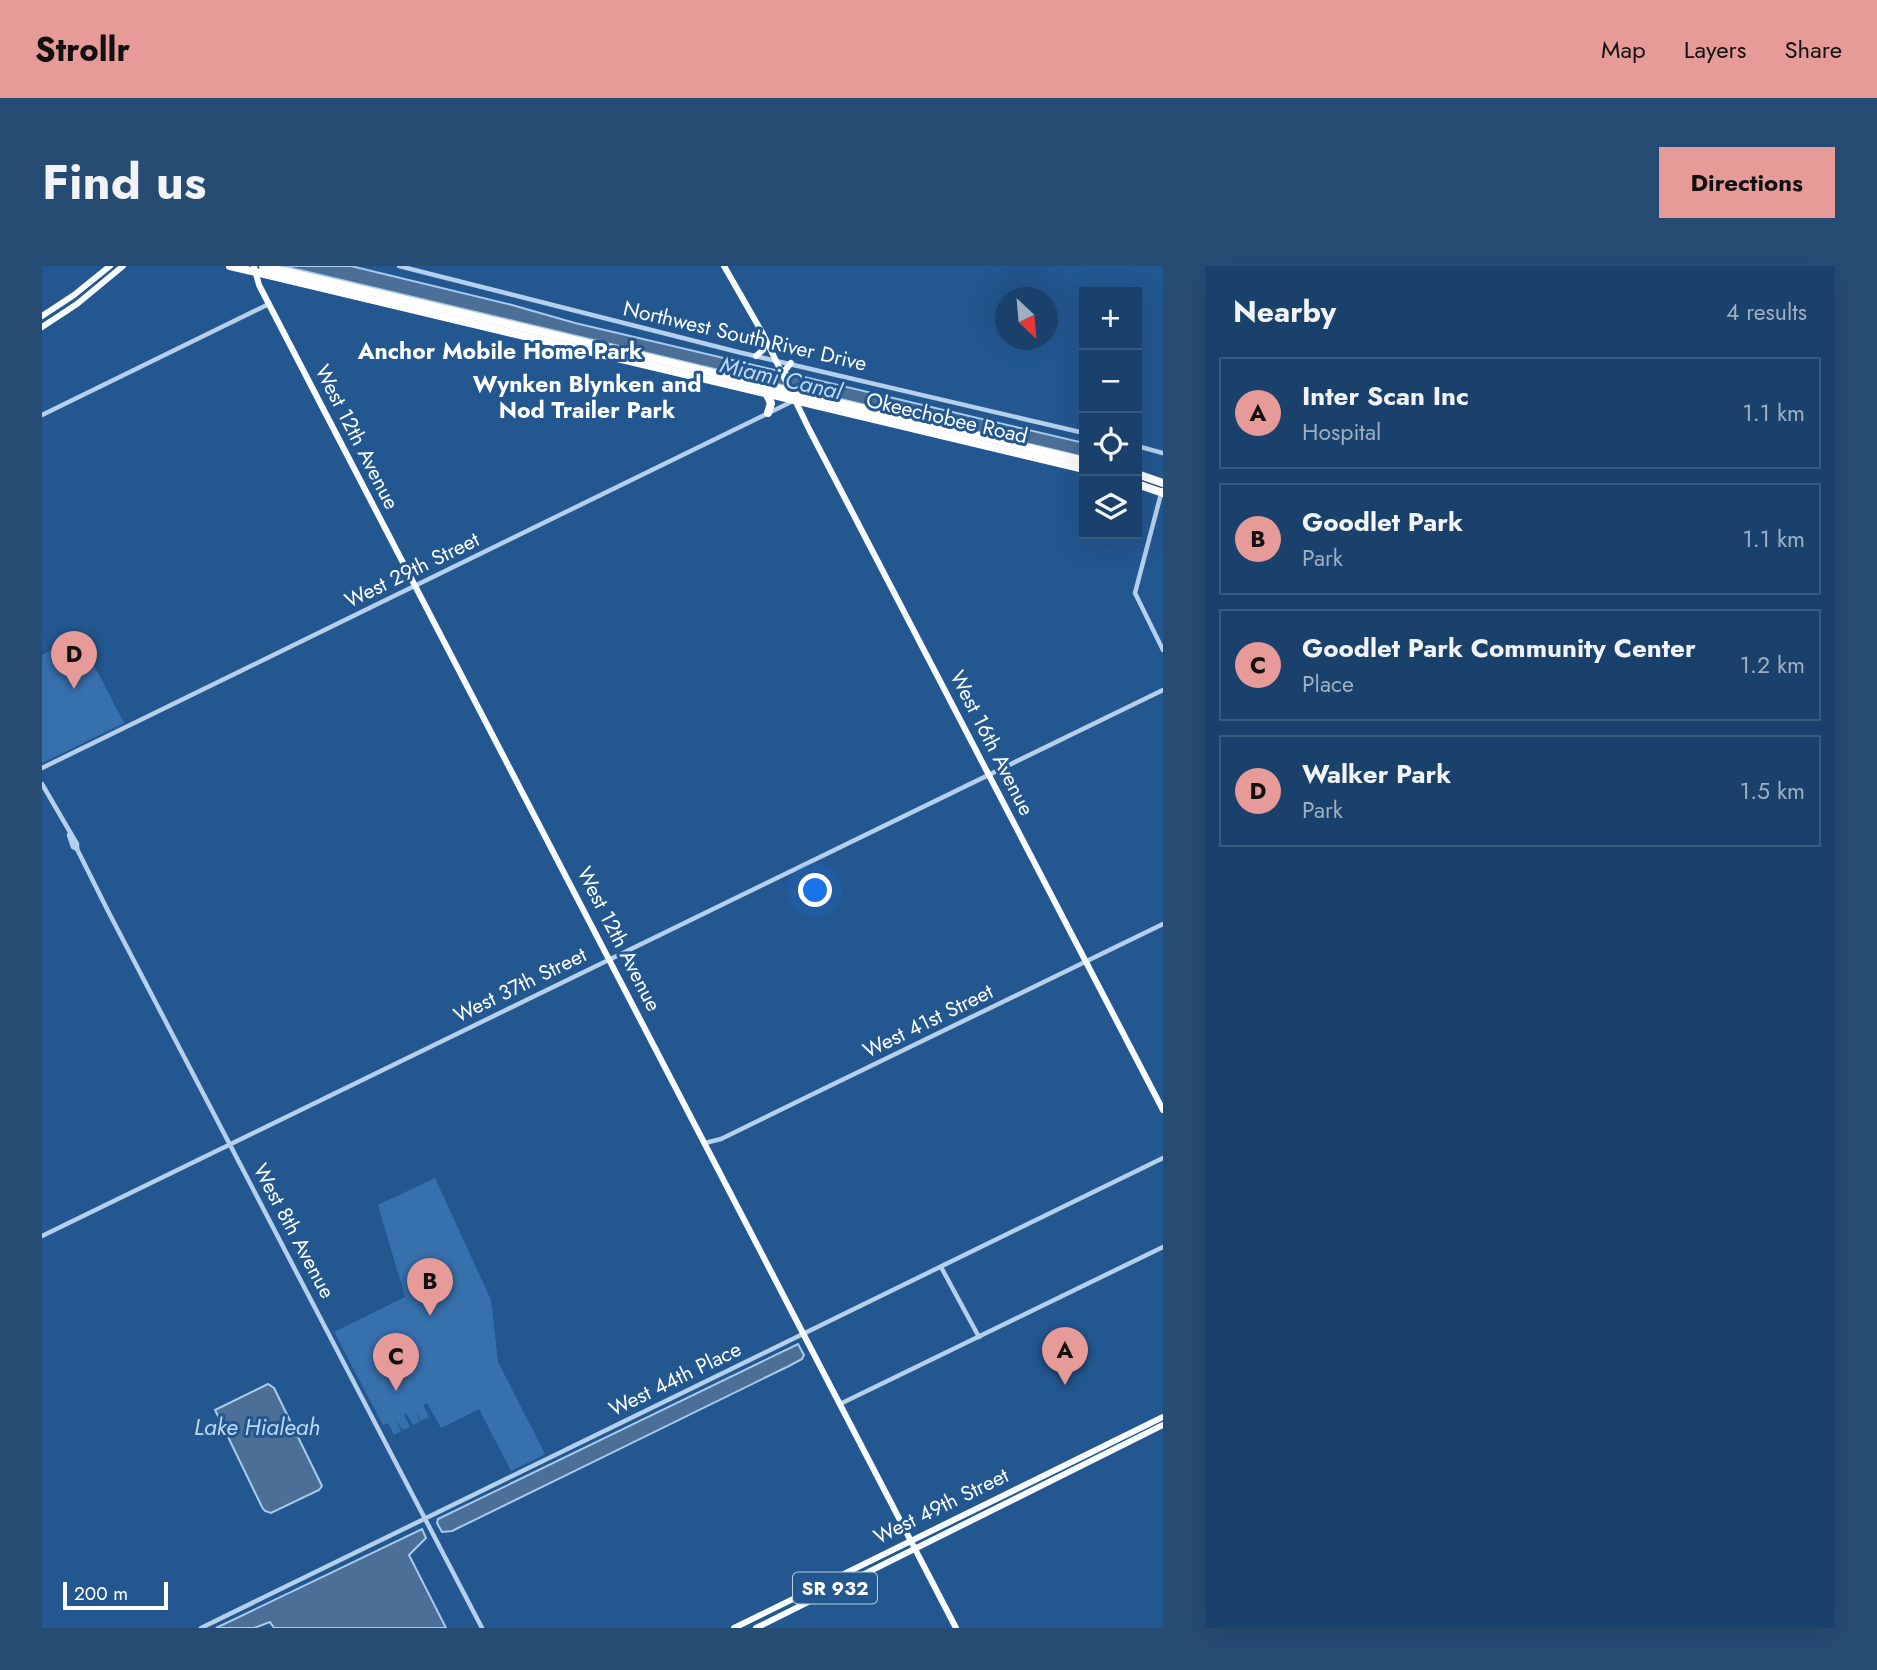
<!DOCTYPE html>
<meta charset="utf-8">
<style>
:root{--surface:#1a416c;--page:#274c74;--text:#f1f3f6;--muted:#9fafc2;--line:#385a7f;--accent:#e69b98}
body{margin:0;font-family:Jost,sans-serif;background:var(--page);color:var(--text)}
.controls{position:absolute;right:21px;top:21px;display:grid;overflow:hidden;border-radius:0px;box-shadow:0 7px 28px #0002}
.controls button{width:63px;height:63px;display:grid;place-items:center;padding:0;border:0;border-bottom:2px solid var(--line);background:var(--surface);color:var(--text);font:35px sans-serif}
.compass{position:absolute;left:953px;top:21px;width:63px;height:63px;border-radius:50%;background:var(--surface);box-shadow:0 7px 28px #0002;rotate:154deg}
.scale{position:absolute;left:21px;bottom:18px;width:105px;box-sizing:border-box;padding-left:7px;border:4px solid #fff;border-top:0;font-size:19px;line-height:24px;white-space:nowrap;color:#fff;-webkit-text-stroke:5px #235790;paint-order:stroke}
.you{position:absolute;left:774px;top:625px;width:24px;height:24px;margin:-18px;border:5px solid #fff;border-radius:50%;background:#1a73e8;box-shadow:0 0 0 10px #1a73e833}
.badge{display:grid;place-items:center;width:46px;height:46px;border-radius:50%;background:var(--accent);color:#111;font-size:23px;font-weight:700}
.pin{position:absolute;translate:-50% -58px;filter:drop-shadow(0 2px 4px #0008)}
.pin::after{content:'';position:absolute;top:37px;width:24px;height:21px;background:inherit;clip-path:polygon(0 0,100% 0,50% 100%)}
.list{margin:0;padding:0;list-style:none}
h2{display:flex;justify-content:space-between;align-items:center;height:91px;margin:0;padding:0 28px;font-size:30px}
h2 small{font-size:23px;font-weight:400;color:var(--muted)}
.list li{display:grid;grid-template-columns:46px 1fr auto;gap:21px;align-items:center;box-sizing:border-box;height:112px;margin:0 14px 14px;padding:0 14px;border:2px solid var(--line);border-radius:0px}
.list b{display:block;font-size:26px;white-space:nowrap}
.list p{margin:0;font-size:23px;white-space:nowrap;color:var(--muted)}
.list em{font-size:23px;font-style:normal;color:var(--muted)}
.icon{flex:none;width:38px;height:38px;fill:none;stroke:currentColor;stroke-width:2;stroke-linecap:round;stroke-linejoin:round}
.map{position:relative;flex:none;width:1121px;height:1362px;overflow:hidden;border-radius:0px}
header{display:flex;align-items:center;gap:42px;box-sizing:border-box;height:98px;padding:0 35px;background:var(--accent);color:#111}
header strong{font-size:33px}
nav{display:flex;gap:38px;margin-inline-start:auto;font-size:24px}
.intro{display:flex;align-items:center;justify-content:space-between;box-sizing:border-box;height:168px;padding:0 42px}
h1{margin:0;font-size:49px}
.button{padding:18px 32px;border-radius:0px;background:var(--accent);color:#111;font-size:24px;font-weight:700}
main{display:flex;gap:42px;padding:0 42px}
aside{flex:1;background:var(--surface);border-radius:0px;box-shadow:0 7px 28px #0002}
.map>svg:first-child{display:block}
.green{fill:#3771ad}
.water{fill:#4b6f97;stroke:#a8cbed;stroke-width:2}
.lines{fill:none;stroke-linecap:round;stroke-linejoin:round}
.minor{stroke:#b4d0ec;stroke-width:4.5}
.major{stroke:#f9fcff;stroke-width:6}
.highway{stroke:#fff;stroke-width:8}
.labels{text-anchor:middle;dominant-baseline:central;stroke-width:6;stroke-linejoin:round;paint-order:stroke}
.shield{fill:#235790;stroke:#bdcdde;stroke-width:2}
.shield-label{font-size:19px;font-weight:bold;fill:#fff}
.street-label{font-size:21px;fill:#fff;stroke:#235790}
.neighbourhood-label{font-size:23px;font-weight:bold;fill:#fff;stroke:#235790}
.water-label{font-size:23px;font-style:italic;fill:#c0d9f3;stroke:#235790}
</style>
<header>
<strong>Strollr</strong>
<nav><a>Map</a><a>Layers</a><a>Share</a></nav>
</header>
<div class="intro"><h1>Find us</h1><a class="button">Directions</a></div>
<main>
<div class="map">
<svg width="1121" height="1362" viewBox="0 0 1121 1362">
<rect width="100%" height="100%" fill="#235790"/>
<g class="green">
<path d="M37,370L82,457L0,497V389Z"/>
<path d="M393,912L449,1034L456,1096L503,1188L469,1205L437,1143L399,1162L385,1137L381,1139L387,1151L379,1155L373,1143L378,1156L371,1159L364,1147L362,1149L368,1161L361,1164L353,1153L359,1165L352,1169L346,1157L341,1159L292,1066L363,1031L336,939Z"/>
</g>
<g class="water">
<path d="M241,0H309L470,39L533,57L1042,177V191Z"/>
<path d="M756,1078L762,1089L760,1093L747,1100L410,1265L400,1266L395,1257L396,1253Z"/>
<path d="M226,1118L232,1122L280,1220L277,1224L229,1247L223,1245L220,1241L173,1144Z"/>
<path d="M380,1263L384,1272L367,1289L404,1362H232L228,1356L212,1362H174Z"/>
</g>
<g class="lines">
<g class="minor">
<path d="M357,0L696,86L1042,167"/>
<path d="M0,149L227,38"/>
<path d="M1095,180L1121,187"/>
<path d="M1120,224L1093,327L1121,384"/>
<path d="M0,502L751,135"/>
<path d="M0,518L35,578V583L66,645L440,1362"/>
<path d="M27,569L31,581L35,583"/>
<path d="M663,877L679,873L732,847L1121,658"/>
<path d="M0,970L1121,424"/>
<path d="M899,1001L937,1071"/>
<path d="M798,1138L1121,981"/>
<path d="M159,1362L1121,892"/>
</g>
<g class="major">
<path d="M212,0L217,19L288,156L914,1362"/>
<path d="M682,0L721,68L767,163L1121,844"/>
<path d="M0,50L32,29L68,0"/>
<path d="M0,61L35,38L81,0"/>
<path d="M714,90L721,84L723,76"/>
<path d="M740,108L749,97"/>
<path d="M692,1362L1121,1151"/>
<path d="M714,1362L1121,1159"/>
</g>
<g class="highway">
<path d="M188,0L1042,203"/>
<path d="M221,0L1042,195"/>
<path d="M724,127L729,137L726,147"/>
<path d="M1095,208L1121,217"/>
<path d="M1095,218L1121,227"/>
</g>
</g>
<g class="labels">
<rect class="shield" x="751" y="1306.5" width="84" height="31" rx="5"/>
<g class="shield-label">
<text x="793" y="1322">SR 932</text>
</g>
<g class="street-label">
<text transform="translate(703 70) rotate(13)">Northwest South River Drive</text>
<text transform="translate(905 152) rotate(13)">Okeechobee Road</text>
<text transform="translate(315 171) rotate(63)">West 12th Avenue</text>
<text transform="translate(370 304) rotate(-26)">West 29th Street</text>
<text transform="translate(950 477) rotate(63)">West 16th Avenue</text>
<text transform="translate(577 673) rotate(63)">West 12th Avenue</text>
<text transform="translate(478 719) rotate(-26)">West 37th Street</text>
<text transform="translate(886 755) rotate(-26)">West 41st Street</text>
<text transform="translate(252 965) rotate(62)">West 8th Avenue</text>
<text transform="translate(633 1113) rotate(-26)">West 44th Place</text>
<text transform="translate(899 1240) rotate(-26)">West 49th Street</text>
</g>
<g class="neighbourhood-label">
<text x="458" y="85">Anchor Mobile Home Park</text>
<text x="545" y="118">Wynken Blynken and<tspan x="545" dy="26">Nod Trailer Park</tspan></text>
</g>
<g class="water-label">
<text transform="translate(739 112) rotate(13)">Miami Canal</text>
<text x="215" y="1161">Lake Hialeah</text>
</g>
</g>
</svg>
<div class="controls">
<button>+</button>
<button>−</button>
<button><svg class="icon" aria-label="locate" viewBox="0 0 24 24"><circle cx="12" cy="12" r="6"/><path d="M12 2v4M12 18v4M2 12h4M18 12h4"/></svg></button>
<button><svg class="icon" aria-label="layers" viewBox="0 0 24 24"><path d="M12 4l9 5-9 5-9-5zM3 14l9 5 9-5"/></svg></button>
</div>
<svg class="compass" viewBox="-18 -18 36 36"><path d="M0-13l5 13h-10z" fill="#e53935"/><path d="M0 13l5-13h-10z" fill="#9fafc2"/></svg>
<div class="scale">200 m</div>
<div class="you"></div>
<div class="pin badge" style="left:1023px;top:1119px">A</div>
<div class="pin badge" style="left:388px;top:1050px">B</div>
<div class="pin badge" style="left:354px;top:1125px">C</div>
<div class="pin badge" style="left:32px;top:423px">D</div>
</div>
<aside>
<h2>Nearby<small>4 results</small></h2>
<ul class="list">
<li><span class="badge">A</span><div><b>Inter Scan Inc</b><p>Hospital</p></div><em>1.1 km</em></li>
<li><span class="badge">B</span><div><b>Goodlet Park</b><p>Park</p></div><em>1.1 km</em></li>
<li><span class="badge">C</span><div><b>Goodlet Park Community Center</b><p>Place</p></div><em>1.2 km</em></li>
<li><span class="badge">D</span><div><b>Walker Park</b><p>Park</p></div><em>1.5 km</em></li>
</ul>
</aside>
</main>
